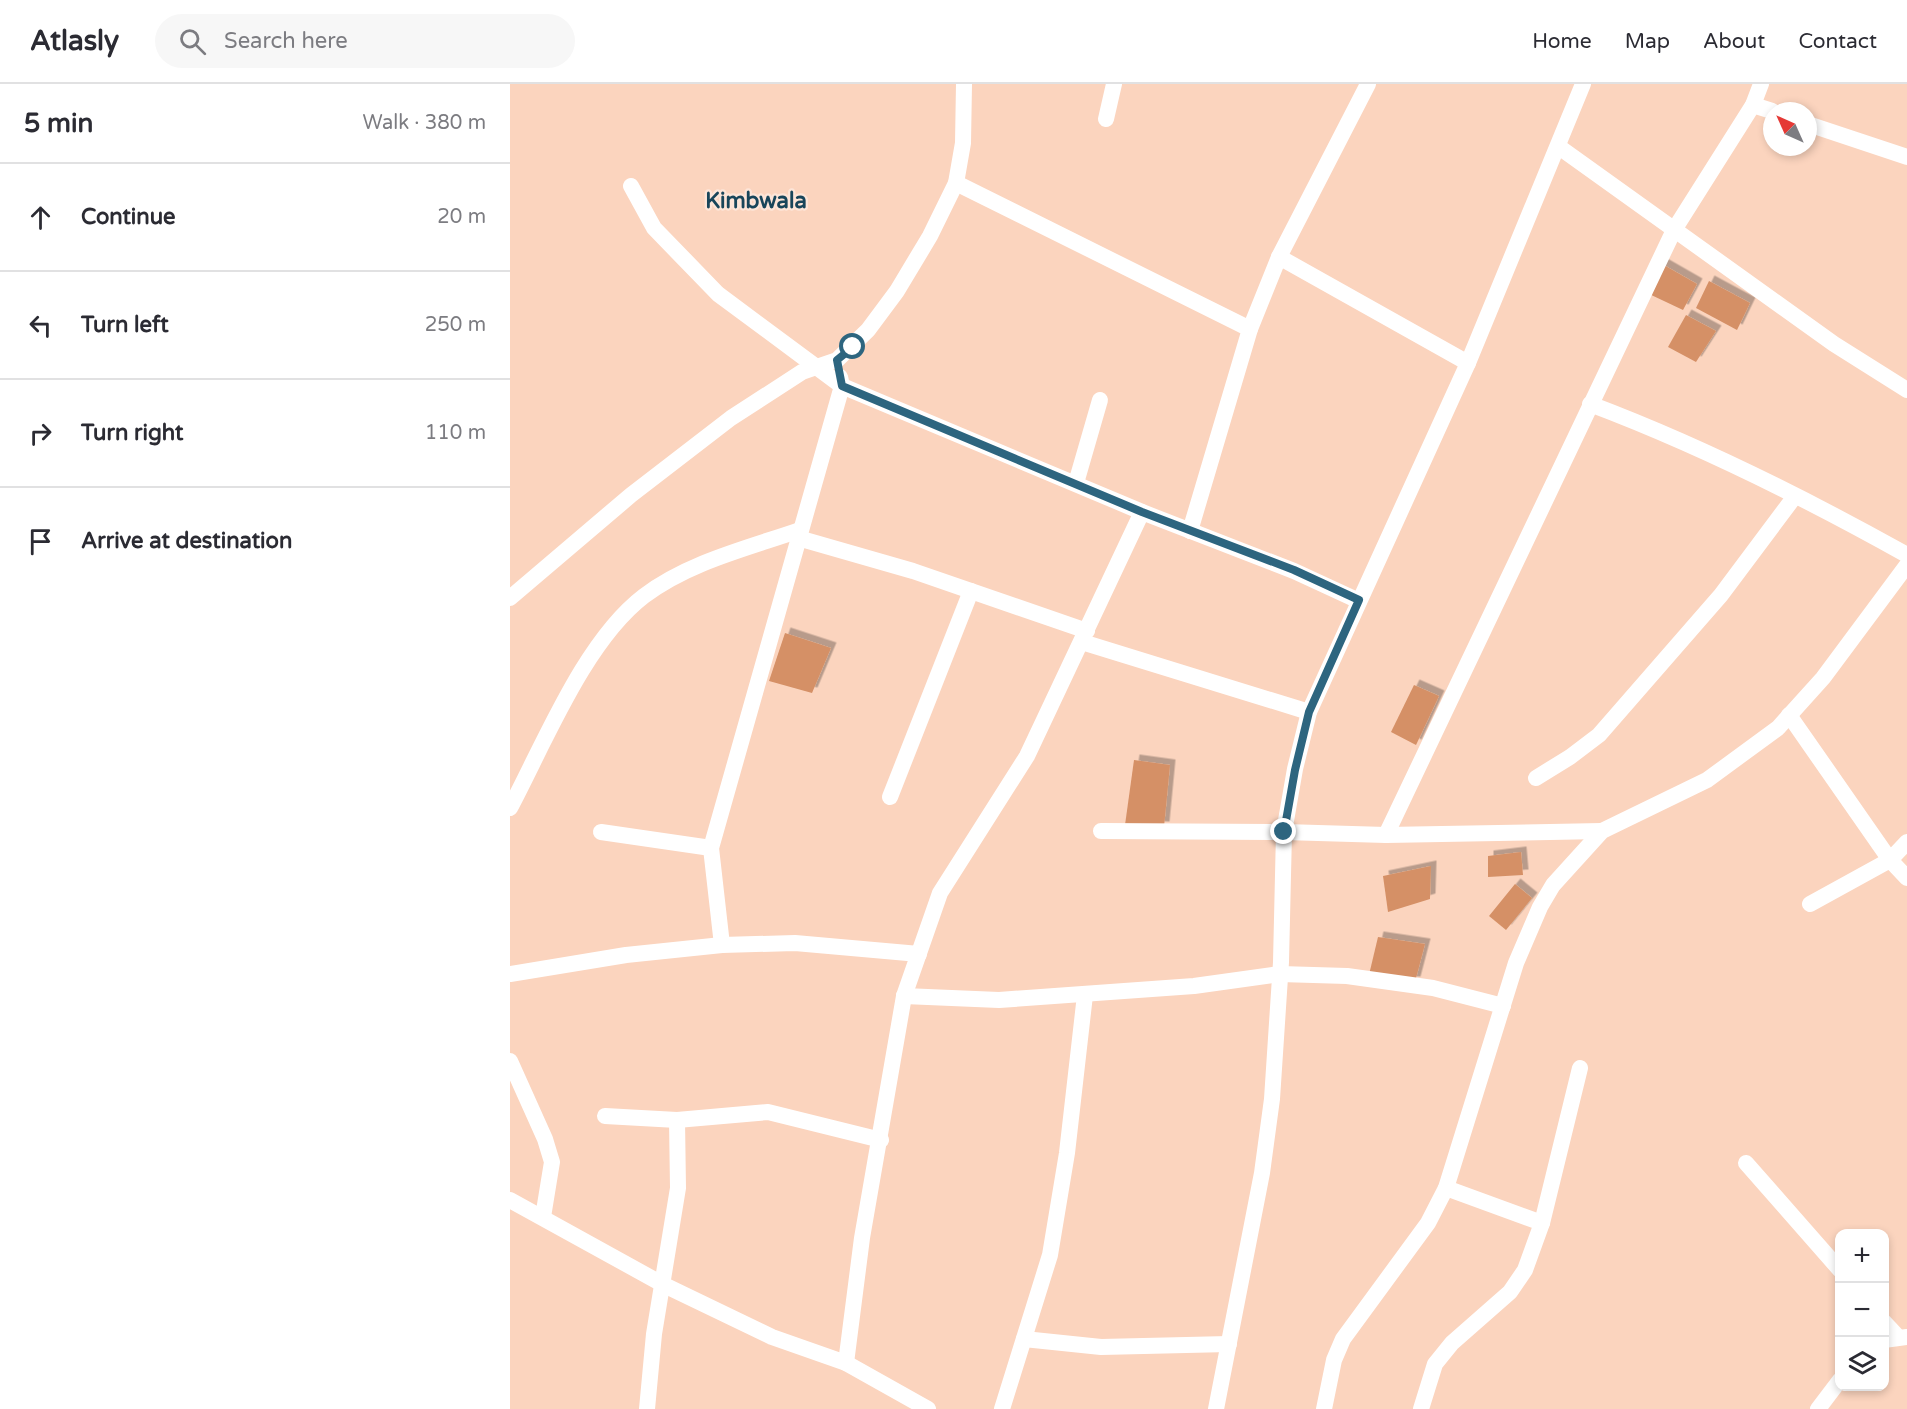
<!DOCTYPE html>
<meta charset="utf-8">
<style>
:root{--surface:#fff;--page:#f7f7f7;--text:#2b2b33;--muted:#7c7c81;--line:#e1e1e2}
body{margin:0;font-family:"Varela Round",sans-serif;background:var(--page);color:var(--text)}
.controls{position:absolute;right:18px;bottom:18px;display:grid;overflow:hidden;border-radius:12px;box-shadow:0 3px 9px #0003}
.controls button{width:54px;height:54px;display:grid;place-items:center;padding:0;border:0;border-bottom:2px solid var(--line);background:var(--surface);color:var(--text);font:30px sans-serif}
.compass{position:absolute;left:1253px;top:18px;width:54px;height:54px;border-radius:50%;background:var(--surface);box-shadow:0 3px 9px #0003;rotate:315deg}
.stop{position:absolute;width:18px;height:18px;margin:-14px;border:4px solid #2d657f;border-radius:50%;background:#fff}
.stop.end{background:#2d657f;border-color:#fff;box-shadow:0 2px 6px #0008}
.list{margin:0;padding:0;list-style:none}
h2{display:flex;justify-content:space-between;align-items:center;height:78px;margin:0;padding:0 24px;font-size:26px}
h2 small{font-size:20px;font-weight:400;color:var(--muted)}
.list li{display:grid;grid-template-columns:39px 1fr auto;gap:18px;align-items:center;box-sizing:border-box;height:108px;padding:0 24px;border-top:2px solid var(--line)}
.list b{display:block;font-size:22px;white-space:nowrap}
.list em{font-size:20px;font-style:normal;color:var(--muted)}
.icon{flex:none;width:33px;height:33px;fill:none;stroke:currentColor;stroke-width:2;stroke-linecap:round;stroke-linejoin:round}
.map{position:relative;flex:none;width:1397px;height:1325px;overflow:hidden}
header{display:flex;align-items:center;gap:36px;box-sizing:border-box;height:84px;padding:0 30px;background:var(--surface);border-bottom:2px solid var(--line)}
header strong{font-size:28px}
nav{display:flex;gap:33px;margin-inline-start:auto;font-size:21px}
.search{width:420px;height:54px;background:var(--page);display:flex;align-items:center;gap:15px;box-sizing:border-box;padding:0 21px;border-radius:33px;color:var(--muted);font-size:22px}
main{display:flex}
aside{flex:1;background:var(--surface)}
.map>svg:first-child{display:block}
.building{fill:#d59066;filter:url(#shadow)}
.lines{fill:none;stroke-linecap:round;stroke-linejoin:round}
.street{stroke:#fff;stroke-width:16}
.route{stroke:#2d657f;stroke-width:8}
.labels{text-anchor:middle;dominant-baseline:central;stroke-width:4.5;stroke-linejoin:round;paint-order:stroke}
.district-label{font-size:22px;font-weight:bold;fill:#18455a;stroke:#fde5d8}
</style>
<header>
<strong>Atlasly</strong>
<div class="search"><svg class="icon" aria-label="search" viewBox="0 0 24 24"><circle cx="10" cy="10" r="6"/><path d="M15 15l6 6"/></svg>Search here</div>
<nav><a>Home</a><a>Map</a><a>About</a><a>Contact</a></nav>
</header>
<main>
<aside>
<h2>5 min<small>Walk · 380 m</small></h2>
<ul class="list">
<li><svg class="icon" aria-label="ahead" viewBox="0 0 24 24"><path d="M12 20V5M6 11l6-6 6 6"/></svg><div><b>Continue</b></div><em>20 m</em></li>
<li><svg class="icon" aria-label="left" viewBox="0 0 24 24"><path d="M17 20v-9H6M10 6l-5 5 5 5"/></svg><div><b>Turn left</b></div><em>250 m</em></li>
<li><svg class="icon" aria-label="right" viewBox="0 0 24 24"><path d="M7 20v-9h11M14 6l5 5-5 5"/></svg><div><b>Turn right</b></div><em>110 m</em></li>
<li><svg class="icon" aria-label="arrive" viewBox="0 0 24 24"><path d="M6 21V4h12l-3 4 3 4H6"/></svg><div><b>Arrive at destination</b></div></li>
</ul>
</aside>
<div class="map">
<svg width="1397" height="1325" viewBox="0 0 1397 1325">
<defs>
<filter id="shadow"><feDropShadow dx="5.5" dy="-5.5" stdDeviation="0" flood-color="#0004"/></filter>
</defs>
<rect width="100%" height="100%" fill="#fbd4be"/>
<g class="building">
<path d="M1152,180L1187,200L1173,226L1137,209Z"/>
<path d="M1199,197L1240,219L1227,246L1186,224Z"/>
<path d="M1176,231L1206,247L1186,278L1158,263Z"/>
<path d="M275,549L321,564L302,609L259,597Z"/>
<path d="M904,601L929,612L906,661L881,648Z"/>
<path d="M624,676L660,681L654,743L615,741Z"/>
<path d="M1011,768L1013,791L978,793V772Z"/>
<path d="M921,782L920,815L878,828L873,792Z"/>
<path d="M1005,800L1022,814L996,846L979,832Z"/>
<path d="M868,853L915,860L905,898L858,895Z"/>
</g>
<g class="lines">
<g class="street">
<path d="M1243,21L1262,27"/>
<path d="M596,35L604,0"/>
<path d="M1298,40L1397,73"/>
<path d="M1049,63L1324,260L1397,306"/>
<path d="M446,99L740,245"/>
<path d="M121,102L144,144L208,210L332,302L201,764L212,861"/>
<path d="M769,173L958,279"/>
<path d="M330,293L332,302L632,428L784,487L849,517"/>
<path d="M1080,320C1189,361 1295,414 1397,471"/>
<path d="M566,399L590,316"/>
<path d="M680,447L740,245L769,173L858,0"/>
<path d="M288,454L403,487L577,547"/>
<path d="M0,514L121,411L221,334L292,288L327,276L358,246L387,207L420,152L446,99L453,59L454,0"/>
<path d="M572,558L799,628"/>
<path d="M1279,631L1380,776L1397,794"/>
<path d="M1026,694L1060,673L1089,651L1211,511L1285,412"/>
<path d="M380,713L461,507"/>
<path d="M0,724C35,658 75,557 134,512C179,478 238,464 290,446"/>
<path d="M591,747L774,748L876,751L1092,747"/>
<path d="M91,748L201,764"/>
<path d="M876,751L1164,146L1243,21L1251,0"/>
<path d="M1300,820L1380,776L1397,758"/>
<path d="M0,890L116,871L212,861L285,859L409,870"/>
<path d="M394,912L489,916L684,902L770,890L837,892L923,904L993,922"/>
<path d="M0,977L35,1055L42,1078L33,1133"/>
<path d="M95,1032L167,1036L258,1028L371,1056"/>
<path d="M1236,1079L1330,1186"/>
<path d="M936,1104L1032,1139"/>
<path d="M0,1116L154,1201L262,1253L336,1279L418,1325"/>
<path d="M1374,1238L1388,1253"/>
<path d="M514,1255L591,1263L719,1260"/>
<path d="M1374,1256L1397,1253"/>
<path d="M336,1279L352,1154L394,912L430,809L517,672L632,428"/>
<path d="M137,1325L144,1250L168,1104L167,1036"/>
<path d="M492,1325L540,1171L557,1069L575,911"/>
<path d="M706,1325L752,1089L762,1015L771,878L774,748L785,685L799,628L958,279L1073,0"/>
<path d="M814,1325L824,1276L833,1255L918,1139L936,1104L1006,879L1030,823L1043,801L1092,747L1197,696L1268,644L1313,594L1397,481"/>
<path d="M911,1325L925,1280L942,1259L1000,1208L1015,1186L1032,1139L1070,984"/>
<path d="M1308,1325L1330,1296"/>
</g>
</g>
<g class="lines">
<path class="route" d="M343,263L327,276L332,302L632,428L784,486L849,516L799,628L785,686L774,748"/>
</g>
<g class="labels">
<g class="district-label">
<text x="246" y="117">Kimbwala</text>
</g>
</g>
</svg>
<div class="controls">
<button>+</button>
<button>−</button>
<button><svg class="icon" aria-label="layers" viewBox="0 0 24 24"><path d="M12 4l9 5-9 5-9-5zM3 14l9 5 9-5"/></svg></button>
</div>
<svg class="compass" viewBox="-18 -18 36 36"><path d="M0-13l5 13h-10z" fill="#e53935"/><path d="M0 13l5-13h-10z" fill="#7c7c81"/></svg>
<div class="stop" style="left:343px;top:263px"></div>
<div class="stop end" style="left:774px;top:748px"></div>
</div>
</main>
